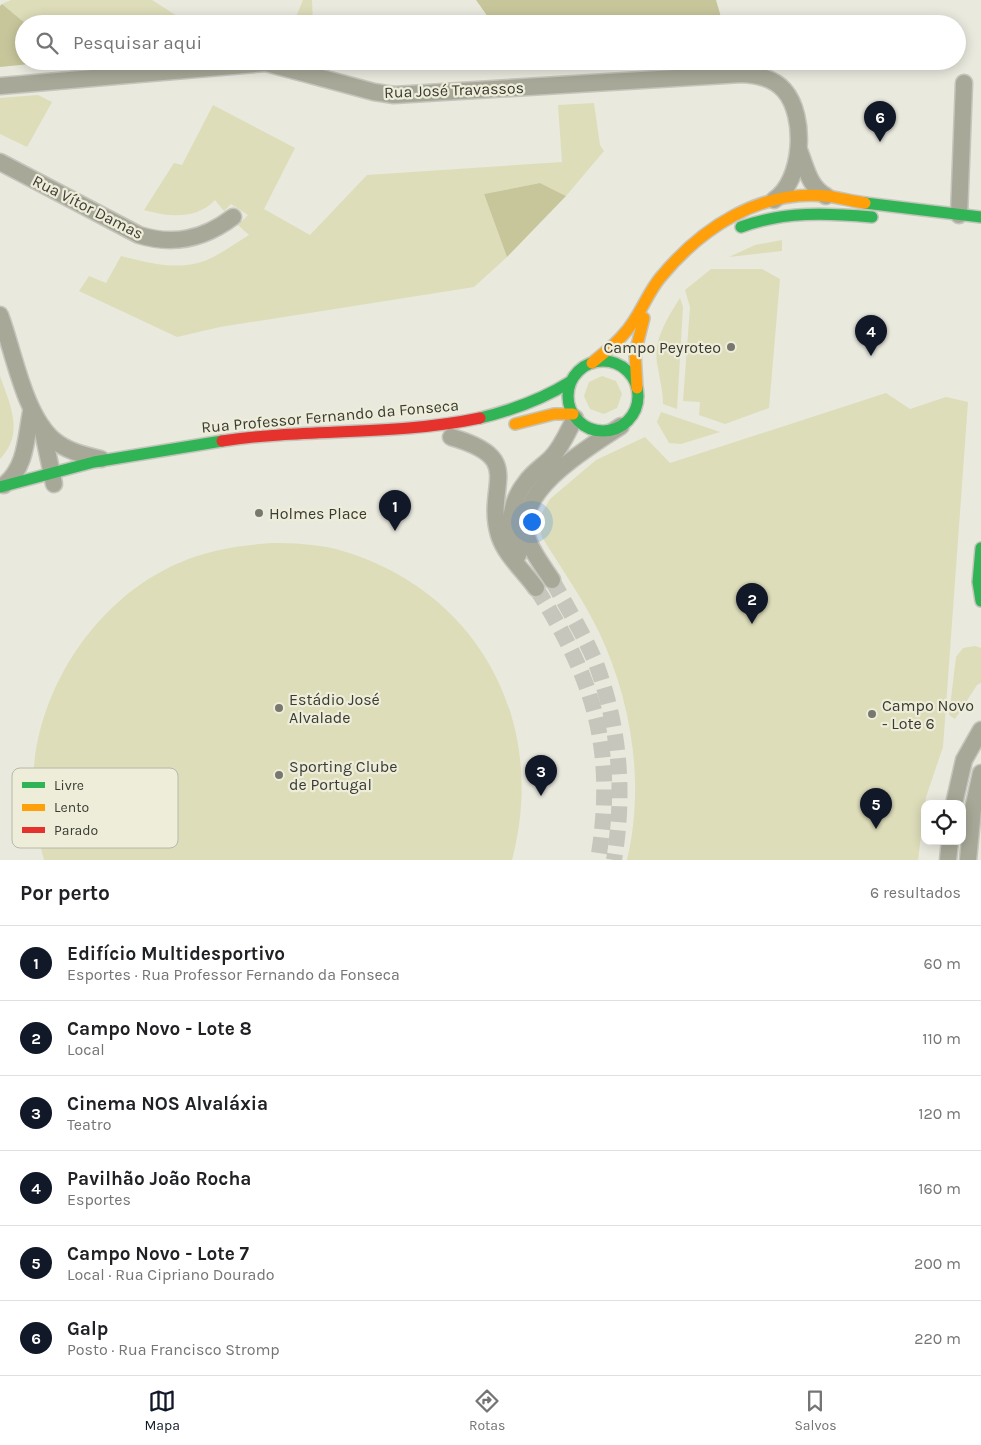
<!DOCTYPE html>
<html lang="pt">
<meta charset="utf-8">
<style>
:root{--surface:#fff;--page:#f2f2f2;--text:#202124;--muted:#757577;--line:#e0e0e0;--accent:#111827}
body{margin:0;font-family:Karla,sans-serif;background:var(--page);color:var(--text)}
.controls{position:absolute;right:15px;bottom:15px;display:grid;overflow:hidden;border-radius:10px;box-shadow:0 2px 12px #0003}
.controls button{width:45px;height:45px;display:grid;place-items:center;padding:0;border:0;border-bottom:1px solid var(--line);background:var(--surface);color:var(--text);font:25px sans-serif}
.you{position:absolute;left:531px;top:521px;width:18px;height:18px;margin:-12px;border:4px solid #fff;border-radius:50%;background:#1a73e8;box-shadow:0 0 0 8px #1a73e833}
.badge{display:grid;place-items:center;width:32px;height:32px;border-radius:50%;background:var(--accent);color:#fff;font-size:16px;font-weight:700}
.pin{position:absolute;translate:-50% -41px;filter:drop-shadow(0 1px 2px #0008)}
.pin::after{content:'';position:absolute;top:26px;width:18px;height:15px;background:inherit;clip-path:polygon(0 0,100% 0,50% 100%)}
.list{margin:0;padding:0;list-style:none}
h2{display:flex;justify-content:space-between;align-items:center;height:65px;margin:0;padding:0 20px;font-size:21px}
h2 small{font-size:16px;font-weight:400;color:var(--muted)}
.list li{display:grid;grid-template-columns:32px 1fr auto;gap:15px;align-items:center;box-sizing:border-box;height:75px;padding:0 20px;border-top:1px solid var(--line)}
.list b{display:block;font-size:19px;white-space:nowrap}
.list p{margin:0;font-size:16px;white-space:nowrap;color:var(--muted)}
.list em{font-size:16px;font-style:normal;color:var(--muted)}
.icon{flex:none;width:28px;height:28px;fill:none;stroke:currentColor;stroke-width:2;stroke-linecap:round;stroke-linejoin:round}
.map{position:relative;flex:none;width:981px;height:860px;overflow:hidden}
.search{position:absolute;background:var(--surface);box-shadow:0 2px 12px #0003;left:15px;right:15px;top:15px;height:55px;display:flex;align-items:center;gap:12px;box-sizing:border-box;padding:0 18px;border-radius:28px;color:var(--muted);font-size:19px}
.sheet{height:515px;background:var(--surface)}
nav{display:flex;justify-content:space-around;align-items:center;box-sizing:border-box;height:70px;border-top:1px solid var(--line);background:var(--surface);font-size:14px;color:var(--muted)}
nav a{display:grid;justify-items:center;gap:2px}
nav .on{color:var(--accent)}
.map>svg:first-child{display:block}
.green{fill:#ddddba}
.forest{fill:#c7c69b}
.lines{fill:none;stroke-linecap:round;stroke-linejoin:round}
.street-tunnel{stroke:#c6c6bc;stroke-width:16;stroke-dasharray:16 8;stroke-linecap:butt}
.street-casing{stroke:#c5c5bd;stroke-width:19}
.fast-casing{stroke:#c5c5bd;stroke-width:14}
.slow-casing{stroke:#c5c5bd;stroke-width:14}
.jam-casing{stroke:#c5c5bd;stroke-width:14}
.street{stroke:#a8a898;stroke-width:16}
.fast{stroke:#30b455;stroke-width:11}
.slow{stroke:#ff9f0a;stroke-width:11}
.jam{stroke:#e5322d;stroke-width:11}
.poi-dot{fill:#78786f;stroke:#ededda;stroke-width:2}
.labels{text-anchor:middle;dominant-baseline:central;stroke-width:4.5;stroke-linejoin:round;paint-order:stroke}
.street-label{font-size:16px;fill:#3b3b33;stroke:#ededda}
.poi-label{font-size:16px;fill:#3b3b33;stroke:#ededda;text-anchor:start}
.key{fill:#ededda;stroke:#b8b8a8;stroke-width:1}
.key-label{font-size:14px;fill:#3b3b33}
</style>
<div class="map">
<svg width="981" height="860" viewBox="0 0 981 860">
<rect width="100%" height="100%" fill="#e9e9de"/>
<g class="green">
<path d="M11,0H152L185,21L194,18L216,24H26L2,4Z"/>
<path d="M303,0H312L313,24H287L296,17Z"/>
<path d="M38,95L52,102L27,147L0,134V98Z"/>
<path d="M594,103L600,145L604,151L566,196L540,183L484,194L507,257L474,287L220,327L177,337L79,291L89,276L106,283L121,256C149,263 181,272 209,259C222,253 236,243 249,235L238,225L248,215L231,204L224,211L215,200C196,220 168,217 144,210L174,163L182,165L213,105L295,148L264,209L310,235L367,175L562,162L558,105Z"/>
<path d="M782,240V251L729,257L755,245Z"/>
<path d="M711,269H762L780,279L769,408L725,424L699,415L700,402L683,401L690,307L685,290Z"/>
<path d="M680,298L683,307L677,409L663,404C663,390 660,381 658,368C652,342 666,320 680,298Z"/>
<path d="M0,376C10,405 25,433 0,459Z"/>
<path d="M602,376L616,381L622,394L617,408L604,414L590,409L584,396L589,382Z"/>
<path d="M886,393L910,409L946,397L968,402L943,747L926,797L918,860H627C645,785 632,702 599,632C583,599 561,568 542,537L539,524L542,513L550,499L596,460L645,437L670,463Z"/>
<path d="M661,412L720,432L681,444L669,443L657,422Z"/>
<path d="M271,543C293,543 315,544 336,549C477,588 549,720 512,860H44C36,830 31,798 34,766C43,672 112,580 204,554C227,547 248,545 271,543Z"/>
<path d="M975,646L981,648V683L977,685L955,719L949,715L956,657L963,648Z"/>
</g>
<g class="forest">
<path d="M476,0H716L723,24H493Z"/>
<path d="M2,4L26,24H24V61H30V64L0,67V6Z"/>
<path d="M540,183L566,196L507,257L484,194Z"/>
</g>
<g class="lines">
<g class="street-tunnel">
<path d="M552,580C567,607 583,633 595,661C620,726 625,792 614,860"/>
<path d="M536,588C595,681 616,750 598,860"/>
</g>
<defs>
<g id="street">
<path d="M0,86L266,63L374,92L394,95L742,74C758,75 773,78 784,90C807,116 803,181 774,200"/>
<path d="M799,150C806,167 809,187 826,196"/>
<path d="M0,162L139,235C174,246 204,239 233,217"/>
<path d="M959,215L964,83"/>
<path d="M0,315C14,352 24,416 55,441C67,451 86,456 101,459"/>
<path d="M42,427L54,484"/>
<path d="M451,437C528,459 484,484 499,535C505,555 524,571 536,588"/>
<path d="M4,485C26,468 26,438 31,412"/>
<path d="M518,555C508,530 508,504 526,482C533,472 543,466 551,458C562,447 568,431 575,418"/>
<path d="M552,580C543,566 530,550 526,533C517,489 589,447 621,426"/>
<path d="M954,804L964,760L981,730"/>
<path d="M948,860L950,841"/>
<path d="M968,860L973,809L981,773"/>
</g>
<g id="fast">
<path d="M865,203L981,217"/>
<path d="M741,227C784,211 827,213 872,217"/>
<circle cx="603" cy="396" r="35"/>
<path d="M480,418C513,410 541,400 570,382"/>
<path d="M0,487L94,462L222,441"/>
<path d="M981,548L978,582L981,601"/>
</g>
<g id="slow">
<path d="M592,363C602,354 614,346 623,335C639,319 646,295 660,278C701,228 760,189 827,196C840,198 852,201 865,203"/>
<path d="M637,388L635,353L644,318"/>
<path d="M515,424L554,414H573"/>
</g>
<path id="jam" d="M222,441C307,428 395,436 480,418"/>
</defs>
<use href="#street" class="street-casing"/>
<use href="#fast" class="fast-casing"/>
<use href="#slow" class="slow-casing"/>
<use href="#jam" class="jam-casing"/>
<use href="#street" class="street"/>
<use href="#fast" class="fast"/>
<use href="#slow" class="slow"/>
<use href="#jam" class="jam"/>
</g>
<g class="poi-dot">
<circle cx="731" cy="347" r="5"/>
<circle cx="259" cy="513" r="5"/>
<circle cx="279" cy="708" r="5"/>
<circle cx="872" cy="714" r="5"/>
<circle cx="279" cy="775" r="5"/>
</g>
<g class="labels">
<g class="street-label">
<text transform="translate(454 90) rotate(-2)">Rua José Travassos</text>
<text transform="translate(88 207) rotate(27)">Rua Vítor Damas</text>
<text transform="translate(330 416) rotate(-5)">Rua Professor Fernando da Fonseca</text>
</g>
<g class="poi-label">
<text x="721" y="347" text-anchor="end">Campo Peyroteo</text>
<text x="269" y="513">Holmes Place</text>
<text x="289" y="699">Estádio José<tspan x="289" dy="18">Alvalade</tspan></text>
<text x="882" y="705">Campo Novo<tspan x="882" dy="18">- Lote 6</tspan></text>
<text x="289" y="766">Sporting Clube<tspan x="289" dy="18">de Portugal</tspan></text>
</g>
</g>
<rect x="12" y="768" width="166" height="80" rx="8" class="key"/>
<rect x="22" y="782" width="23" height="6" fill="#30b455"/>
<rect x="22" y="804" width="23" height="7" fill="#ff9f0a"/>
<rect x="22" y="827" width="23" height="6" fill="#e5322d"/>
<g class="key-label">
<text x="54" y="790">Livre</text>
<text x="54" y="812">Lento</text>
<text x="54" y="835">Parado</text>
</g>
</svg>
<div class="controls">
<button><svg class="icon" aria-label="locate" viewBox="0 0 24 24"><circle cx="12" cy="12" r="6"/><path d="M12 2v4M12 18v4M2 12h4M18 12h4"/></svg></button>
</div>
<div class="you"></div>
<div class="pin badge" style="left:395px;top:531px">1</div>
<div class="pin badge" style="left:752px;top:624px">2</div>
<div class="pin badge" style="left:541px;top:796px">3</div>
<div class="pin badge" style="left:871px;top:356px">4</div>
<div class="pin badge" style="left:876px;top:829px">5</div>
<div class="pin badge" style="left:880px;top:142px">6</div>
<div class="search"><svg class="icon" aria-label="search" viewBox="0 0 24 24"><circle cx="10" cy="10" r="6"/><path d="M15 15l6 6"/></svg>Pesquisar aqui</div>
</div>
<section class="sheet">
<h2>Por perto<small>6 resultados</small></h2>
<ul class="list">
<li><span class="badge">1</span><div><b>Edifício Multidesportivo</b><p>Esportes · Rua Professor Fernando da Fonseca</p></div><em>60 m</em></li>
<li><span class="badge">2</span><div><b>Campo Novo - Lote 8</b><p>Local</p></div><em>110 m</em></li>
<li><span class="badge">3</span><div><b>Cinema NOS Alvaláxia</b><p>Teatro</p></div><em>120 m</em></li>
<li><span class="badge">4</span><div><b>Pavilhão João Rocha</b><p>Esportes</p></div><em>160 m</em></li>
<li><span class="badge">5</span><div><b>Campo Novo - Lote 7</b><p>Local · Rua Cipriano Dourado</p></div><em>200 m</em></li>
<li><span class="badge">6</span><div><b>Galp</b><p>Posto · Rua Francisco Stromp</p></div><em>220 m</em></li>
</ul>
</section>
<nav>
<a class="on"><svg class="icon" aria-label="map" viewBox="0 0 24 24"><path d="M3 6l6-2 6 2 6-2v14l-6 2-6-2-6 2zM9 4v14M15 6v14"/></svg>Mapa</a>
<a><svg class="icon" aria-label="directions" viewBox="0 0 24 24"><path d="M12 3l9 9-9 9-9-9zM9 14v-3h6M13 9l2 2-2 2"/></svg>Rotas</a>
<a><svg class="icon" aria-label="saved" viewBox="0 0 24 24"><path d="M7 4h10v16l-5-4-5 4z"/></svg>Salvos</a>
</nav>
